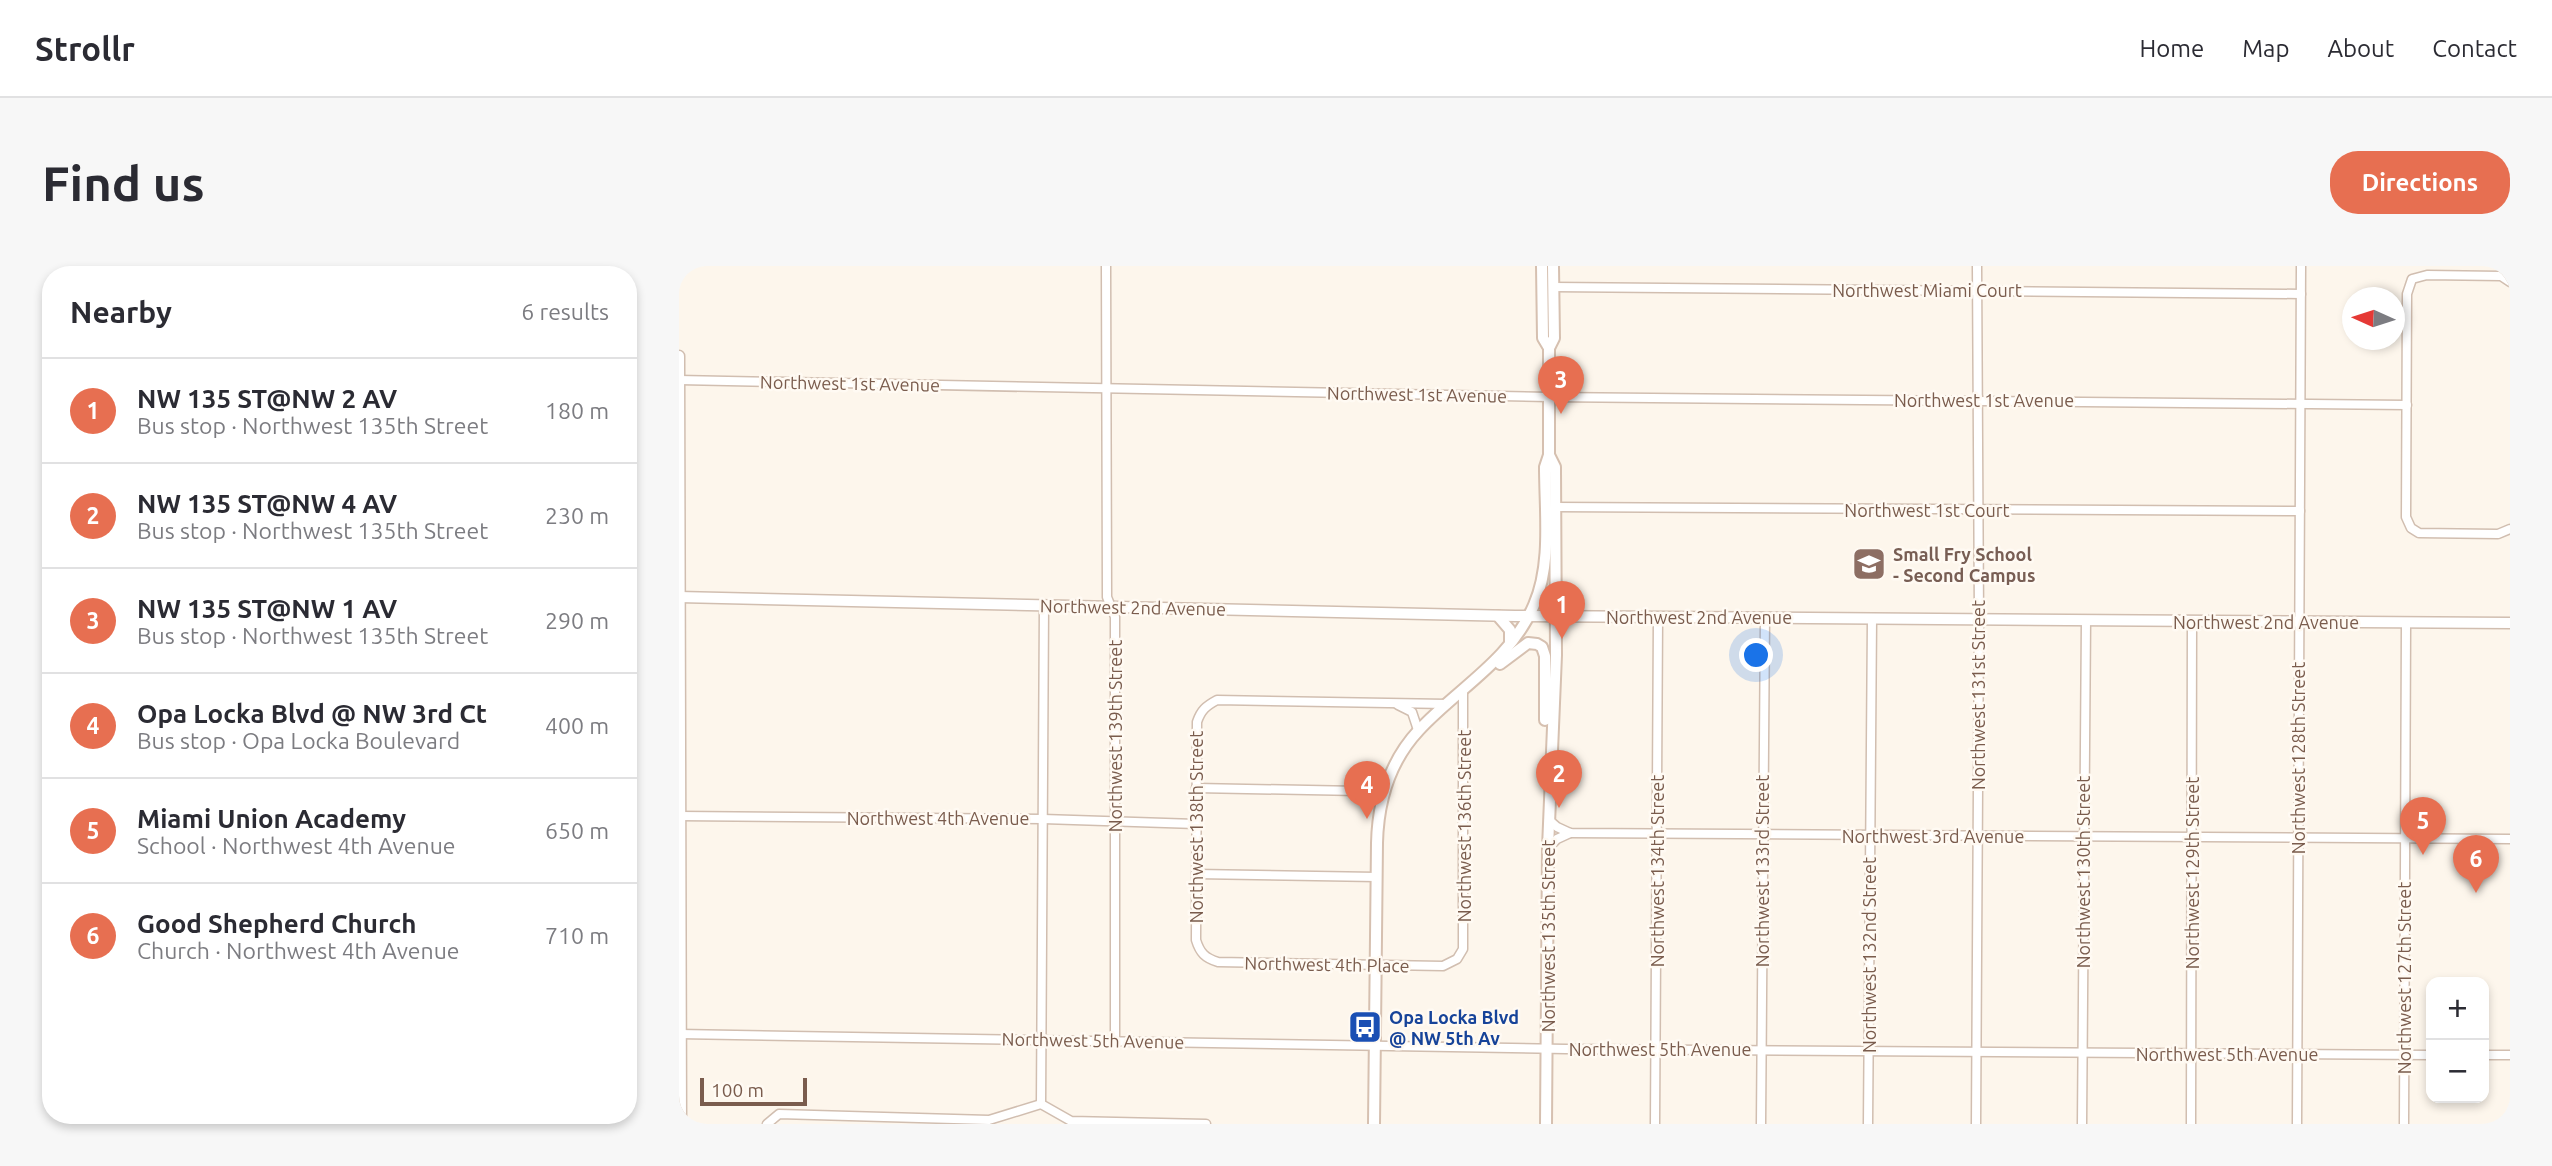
<!DOCTYPE html>
<meta charset="utf-8">
<style>
:root{--surface:#fff;--page:#f7f7f7;--text:#2b2b33;--muted:#7c7c81;--line:#e1e1e2;--accent:#e76f51}
body{margin:0;font-family:Ubuntu,sans-serif;background:var(--page);color:var(--text)}
.controls{position:absolute;right:21px;bottom:21px;display:grid;overflow:hidden;border-radius:14px;box-shadow:0 4px 10px #0003}
.controls button{width:63px;height:63px;display:grid;place-items:center;padding:0;border:0;border-bottom:2px solid var(--line);background:var(--surface);color:var(--text);font:35px sans-serif}
.compass{position:absolute;left:1663px;top:21px;width:63px;height:63px;border-radius:50%;background:var(--surface);box-shadow:0 4px 10px #0003;rotate:273deg}
.scale{position:absolute;left:21px;bottom:18px;width:107px;box-sizing:border-box;padding-left:7px;border:4px solid #7a5c4d;border-top:0;font-size:19px;line-height:24px;white-space:nowrap;color:#7a5c4d;-webkit-text-stroke:5px #fffaf3;paint-order:stroke}
.you{position:absolute;left:1078px;top:390px;width:24px;height:24px;margin:-18px;border:5px solid #fff;border-radius:50%;background:#1a73e8;box-shadow:0 0 0 10px #1a73e833}
.badge{display:grid;place-items:center;width:46px;height:46px;border-radius:50%;background:var(--accent);color:#fff;font-size:23px;font-weight:700}
.pin{position:absolute;translate:-50% -58px;filter:drop-shadow(0 2px 4px #0008)}
.pin::after{content:'';position:absolute;top:37px;width:24px;height:21px;background:inherit;clip-path:polygon(0 0,100% 0,50% 100%)}
.list{margin:0;padding:0;list-style:none}
h2{display:flex;justify-content:space-between;align-items:center;height:91px;margin:0;padding:0 28px;font-size:30px}
h2 small{font-size:23px;font-weight:400;color:var(--muted)}
.list li{display:grid;grid-template-columns:46px 1fr auto;gap:21px;align-items:center;box-sizing:border-box;height:105px;padding:0 28px;border-top:2px solid var(--line)}
.list b{display:block;font-size:26px;white-space:nowrap}
.list p{margin:0;font-size:23px;white-space:nowrap;color:var(--muted)}
.list em{font-size:23px;font-style:normal;color:var(--muted)}
.map{position:relative;flex:none;width:1831px;height:858px;overflow:hidden;border-radius:28px}
header{display:flex;align-items:center;gap:42px;box-sizing:border-box;height:98px;padding:0 35px;background:var(--surface);border-bottom:2px solid var(--line)}
header strong{font-size:33px}
nav{display:flex;gap:38px;margin-inline-start:auto;font-size:24px}
.intro{display:flex;align-items:center;justify-content:space-between;box-sizing:border-box;height:168px;padding:0 42px}
h1{margin:0;font-size:49px}
.button{padding:18px 32px;border-radius:28px;background:var(--accent);color:#fff;font-size:24px;font-weight:700}
main{display:flex;gap:42px;padding:0 42px}
aside{flex:1;background:var(--surface);border-radius:28px;box-shadow:0 4px 10px #0003}
.map>svg:first-child{display:block}
.lines{fill:none;stroke-linecap:round;stroke-linejoin:round}
.minor-casing{stroke:#d1beb0;stroke-width:11}
.tertiary-casing{stroke:#d1beb0;stroke-width:13}
.secondary-casing{stroke:#d6c0b0;stroke-width:14}
.minor{stroke:#fff;stroke-width:8}
.tertiary{stroke:#fff;stroke-width:10}
.secondary{stroke:#fff;stroke-width:10}
.labels{text-anchor:middle;dominant-baseline:central;stroke-width:5;stroke-linejoin:round;paint-order:stroke}
.street-label{font-size:18px;fill:#7a5c4d;stroke:#fffaf3}
.education-label{font-size:18px;font-weight:bold;fill:#785e54;stroke:#fffaf3;text-anchor:start}
.transit-label{font-size:18px;font-weight:bold;fill:#164399;stroke:#fffaf3;text-anchor:start}
</style>
<header>
<strong>Strollr</strong>
<nav><a>Home</a><a>Map</a><a>About</a><a>Contact</a></nav>
</header>
<div class="intro"><h1>Find us</h1><a class="button">Directions</a></div>
<main>
<aside>
<h2>Nearby<small>6 results</small></h2>
<ul class="list">
<li><span class="badge">1</span><div><b>NW 135 ST@NW 2 AV</b><p>Bus stop · Northwest 135th Street</p></div><em>180 m</em></li>
<li><span class="badge">2</span><div><b>NW 135 ST@NW 4 AV</b><p>Bus stop · Northwest 135th Street</p></div><em>230 m</em></li>
<li><span class="badge">3</span><div><b>NW 135 ST@NW 1 AV</b><p>Bus stop · Northwest 135th Street</p></div><em>290 m</em></li>
<li><span class="badge">4</span><div><b>Opa Locka Blvd @ NW 3rd Ct</b><p>Bus stop · Opa Locka Boulevard</p></div><em>400 m</em></li>
<li><span class="badge">5</span><div><b>Miami Union Academy</b><p>School · Northwest 4th Avenue</p></div><em>650 m</em></li>
<li><span class="badge">6</span><div><b>Good Shepherd Church</b><p>Church · Northwest 4th Avenue</p></div><em>710 m</em></li>
</ul>
</aside>
<div class="map">
<svg width="1831" height="858" viewBox="0 0 1831 858">
<rect width="100%" height="100%" fill="#fdf6ec"/>
<g class="lines">
<defs>
<g id="minor">
<path d="M427,0L428,331L436,351V774"/>
<path d="M1831,16L1822,10L1748,9L1733,13L1728,28L1727,251L1732,262L1740,267L1819,268L1831,263"/>
<path d="M874,21L1622,28"/>
<path d="M0,114L870,131L1728,139"/>
<path d="M876,241L1621,245"/>
<path d="M768,438L538,434C527,440 522,444 518,456L517,674C521,687 526,692 539,696L764,700L778,693L784,683V424"/>
<path d="M719,439L733,446L739,464"/>
<path d="M517,522L680,525L703,531"/>
<path d="M0,550L364,553L517,558"/>
<path d="M870,554L878,561L891,567L1831,573"/>
<path d="M869,582L878,573L891,567"/>
<path d="M517,608L698,611"/>
<path d="M0,768L887,783L1752,789"/>
<path d="M1805,789H1831"/>
<path d="M362,838L365,339"/>
<path d="M88,858L100,848L310,854L362,838L392,855L527,858"/>
<path d="M976,858L979,352"/>
<path d="M1082,858L1086,351"/>
<path d="M1189,858L1193,353"/>
<path d="M1297,858L1300,353L1298,0"/>
<path d="M1403,858L1407,354"/>
<path d="M1512,858L1513,355"/>
<path d="M1618,858L1622,0"/>
<path d="M1725,858L1727,357"/>
</g>
<g id="tertiary">
<path d="M0,90L2,858"/>
<path d="M0,331L836,350L1831,357"/>
</g>
<g id="secondary">
<path d="M863,0L864,72L870,82"/>
<path d="M819,350L831,364V377"/>
<path d="M821,398L849,377L858,378L863,381L866,390V454"/>
<path d="M695,858L698,577C699,535 711,495 740,464C779,422 831,395 855,339C873,298 866,246 866,201L870,189V82L875,72L874,0"/>
<path d="M867,858L869,582L877,389L876,201L870,189"/>
</g>
</defs>
<use href="#minor" class="minor-casing"/>
<use href="#tertiary" class="tertiary-casing"/>
<use href="#secondary" class="secondary-casing"/>
<use href="#minor" class="minor"/>
<use href="#tertiary" class="tertiary"/>
<use href="#secondary" class="secondary"/>
</g>
<defs>
<symbol id="school-square" viewBox="-11 -11 22 22"><rect x="-9" y="-9" width="18" height="18" rx="4" fill="#8d6e63" stroke="#fffaf3"/><path d="M0-5L7-2L0 1L-7-2ZM-4 1L0 2.5L4 1V4Q0 6-4 4Z" fill="#fff"/></symbol>
<symbol id="bus-square" viewBox="-11 -11 22 22"><rect x="-9" y="-9" width="18" height="18" rx="4" fill="#1a4fb4" stroke="#fffaf3"/><path d="M-5-6H5V4H4V6H2V4H-2V6H-4V4H-5ZM-3.5-4V0h7V-4ZM-3.5 1.2v1.5H-2V1.2ZM2 1.2v1.5H3.5V1.2Z" fill="#fff"/></symbol>
</defs>
<g fill-rule="evenodd">
<use href="#school-square" x="1171" y="279" width="38" height="38"/>
<use href="#bus-square" x="667" y="742" width="38" height="38"/>
</g>
<g class="labels">
<g class="street-label">
<text x="1248" y="24">Northwest Miami Court</text>
<text transform="translate(171 117) rotate(1)">Northwest 1st Avenue</text>
<text transform="translate(738 128) rotate(1)">Northwest 1st Avenue</text>
<text x="1305" y="134">Northwest 1st Avenue</text>
<text x="1248" y="244">Northwest 1st Court</text>
<text transform="translate(454 341) rotate(1)">Northwest 2nd Avenue</text>
<text x="1020" y="351">Northwest 2nd Avenue</text>
<text x="1587" y="356">Northwest 2nd Avenue</text>
<text transform="translate(1299 429) rotate(-90)">Northwest 131st Street</text>
<text transform="translate(436 470) rotate(-90)">Northwest 139th Street</text>
<text transform="translate(1619 492) rotate(-90)">Northwest 128th Street</text>
<text x="259" y="552">Northwest 4th Avenue</text>
<text transform="translate(785 560) rotate(-90)">Northwest 136th Street</text>
<text transform="translate(517 561) rotate(-90)">Northwest 138th Street</text>
<text x="1254" y="570">Northwest 3rd Avenue</text>
<text transform="translate(978 605) rotate(-90)">Northwest 134th Street</text>
<text transform="translate(1083 605) rotate(-90)">Northwest 133rd Street</text>
<text transform="translate(1404 606) rotate(-90)">Northwest 130th Street</text>
<text transform="translate(1513 607) rotate(-90)">Northwest 129th Street</text>
<text transform="translate(869 670) rotate(-90)">Northwest 135th Street</text>
<text transform="translate(1190 689) rotate(-90)">Northwest 132nd Street</text>
<text transform="translate(648 698) rotate(1)">Northwest 4th Place</text>
<text transform="translate(1725 712) rotate(-90)">Northwest 127th Street</text>
<text transform="translate(414 774) rotate(1)">Northwest 5th Avenue</text>
<text x="981" y="783">Northwest 5th Avenue</text>
<text x="1548" y="788">Northwest 5th Avenue</text>
</g>
<g class="education-label">
<text x="1214" y="288">Small Fry School<tspan x="1214" dy="21">- Second Campus</tspan></text>
</g>
<g class="transit-label">
<text x="710" y="751">Opa Locka Blvd<tspan x="710" dy="21">@ NW 5th Av</tspan></text>
</g>
</g>
</svg>
<div class="controls">
<button>+</button>
<button>−</button>
</div>
<svg class="compass" viewBox="-18 -18 36 36"><path d="M0-13l5 13h-10z" fill="#e53935"/><path d="M0 13l5-13h-10z" fill="#7c7c81"/></svg>
<div class="scale">100 m</div>
<div class="you"></div>
<div class="pin badge" style="left:883px;top:373px">1</div>
<div class="pin badge" style="left:880px;top:542px">2</div>
<div class="pin badge" style="left:882px;top:148px">3</div>
<div class="pin badge" style="left:688px;top:553px">4</div>
<div class="pin badge" style="left:1744px;top:589px">5</div>
<div class="pin badge" style="left:1797px;top:627px">6</div>
</div>
</main>
